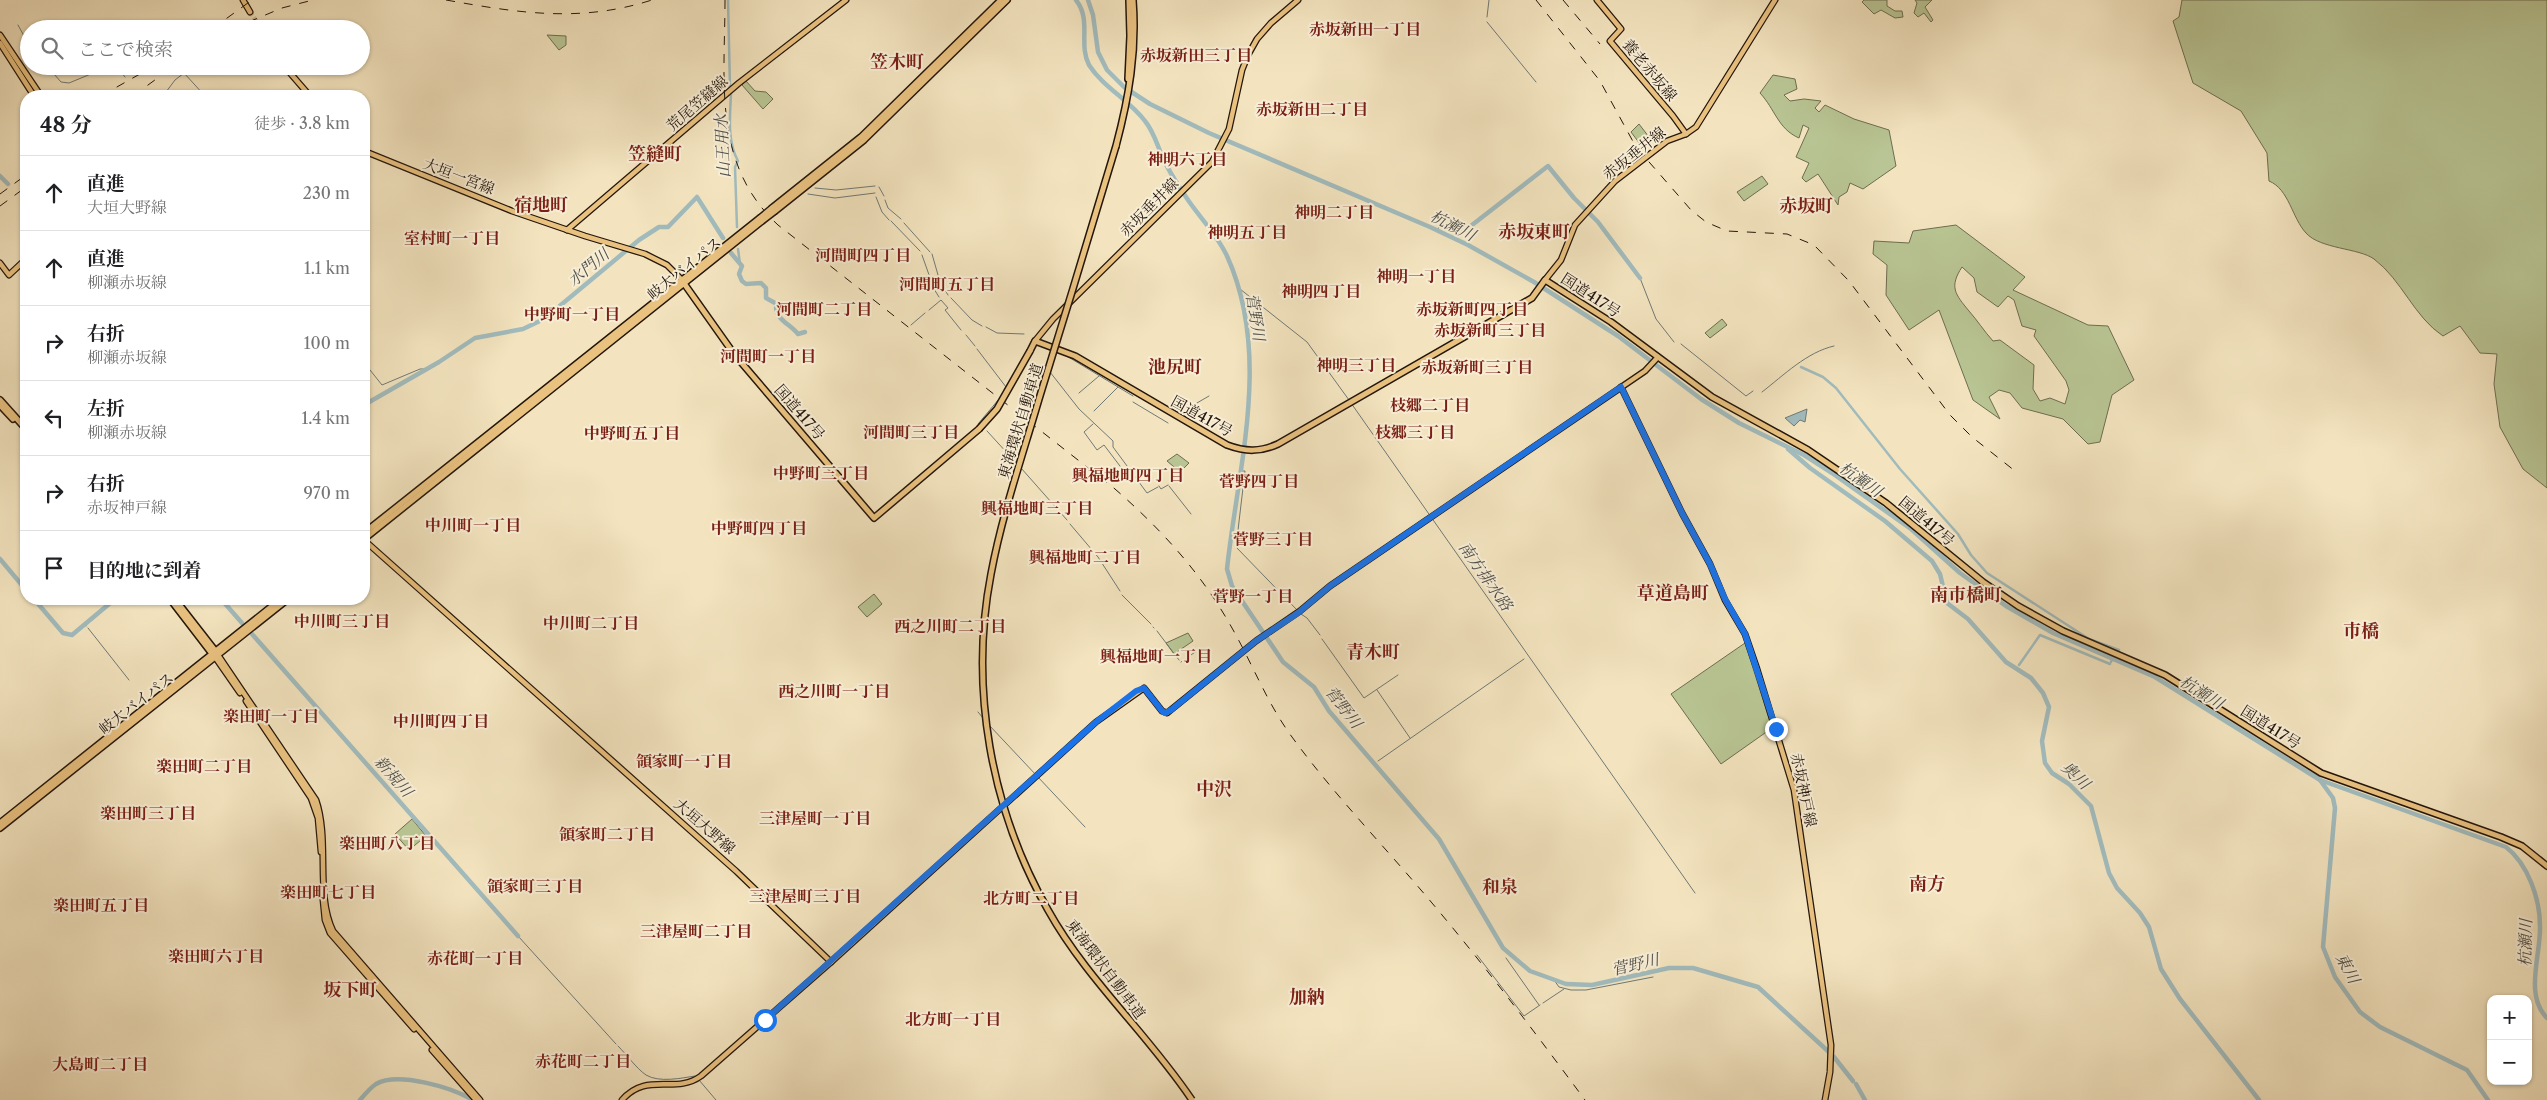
<!DOCTYPE html>
<html lang="ja">
<meta charset="utf-8">
<style>
:root{--surface:#fff;--page:#f6f6f6;--text:#202124;--muted:#757577;--line:#e0e0e0}
body{margin:0;font-family:"Libre Caslon Text","Noto Serif JP",serif;background:var(--page);color:var(--text)}
.controls{position:absolute;right:15px;bottom:15px;display:grid;overflow:hidden;border-radius:10px;box-shadow:0 1px 4px #0004}
.controls button{width:45px;height:45px;display:grid;place-items:center;padding:0;border:0;border-bottom:1px solid var(--line);background:var(--surface);color:var(--text);font:25px sans-serif}
.stop{position:absolute;width:15px;height:15px;margin:-11px;border:4px solid #1a73e8;border-radius:50%;background:#fff}
.stop.end{background:#1a73e8;border-color:#fff;box-shadow:0 1px 5px #0008}
.list{margin:0;padding:0;list-style:none}
h2{display:flex;justify-content:space-between;align-items:center;height:65px;margin:0;padding:0 20px;font-size:21px}
h2 small{font-size:16px;font-weight:400;color:var(--muted)}
.list li{display:grid;grid-template-columns:32px 1fr auto;gap:15px;align-items:center;box-sizing:border-box;height:75px;padding:0 20px;border-top:1px solid var(--line)}
.list b{display:block;font-size:19px;white-space:nowrap}
.list p{margin:0;font-size:16px;white-space:nowrap;color:var(--muted)}
.list em{font-size:16px;font-style:normal;color:var(--muted)}
.icon{flex:none;width:28px;height:28px;fill:none;stroke:currentColor;stroke-width:2;stroke-linecap:round;stroke-linejoin:round}
.map{position:relative;flex:none;width:2547px;height:1100px;overflow:hidden}
.search{position:absolute;background:var(--surface);box-shadow:0 1px 4px #0004;left:20px;top:20px;width:350px;height:55px;display:flex;align-items:center;gap:12px;box-sizing:border-box;padding:0 18px;border-radius:28px;color:var(--muted);font-size:19px}
.panel{position:absolute;background:var(--surface);box-shadow:0 1px 4px #0004;left:20px;top:90px;width:350px;height:515px;border-radius:20px}
.map>svg:first-child{display:block}
.green{fill:#b9c594;stroke:#6e6d50;fill-rule:evenodd}
.water{fill:#a1bbbd;stroke:#6f7976}
.lines{fill:none;stroke-linecap:round;stroke-linejoin:round}
.stream{stroke:#6f7976;stroke-width:1}
.canal{stroke:#a1bbbd;stroke-width:2.5}
.river{stroke:#a1bbbd;stroke-width:4.5}
.major-tunnel{stroke:#d4c5a4;stroke-width:4.5;stroke-dasharray:4.5 2;stroke-linecap:butt}
.major-casing{stroke:#23150b;stroke-width:7}
.highway-casing{stroke:#23150b;stroke-width:8}
.major{stroke:#eac280;stroke-width:4.5}
.highway{stroke:#eac280;stroke-width:5}
.rail{stroke:#23150b;stroke-width:1;stroke-dasharray:9 9;stroke-linecap:butt}
.highway-bridge-casing{stroke:#23150b;stroke-width:8;stroke-linecap:butt}
.highway-bridge{stroke:#eac280;stroke-width:5}
.route{stroke:#1a73e8;stroke-width:6}
.labels{text-anchor:middle;dominant-baseline:central;stroke-width:4;stroke-linejoin:round;paint-order:stroke}
.street-label{font-size:15px;fill:#23150b;stroke:#f7edd5}
.neighbourhood-label{font-size:16px;font-weight:bold;fill:#7a1f14;stroke:#f7edd5}
.water-label{font-size:16px;font-style:italic;fill:#4f4f49;stroke:#f7edd5}
.quarter-label{font-size:18px;font-weight:bold;fill:#7a1f14;stroke:#f7edd5}
</style>
<div class="map">
<svg width="2547" height="1100" viewBox="0 0 2547 1100">
<rect width="100%" height="100%" fill="#f3e4bf"/>
<filter id="stains"><feTurbulence type="fractalNoise" baseFrequency=".004" numOctaves="4"/><feColorMatrix values="0 0 0 0 .2 0 0 0 0 .09 0 0 0 0 .02 0 0 0 .5 -.17"/></filter>
<radialGradient id="worn" r=".72"><stop offset=".6" stop-color="#630" stop-opacity="0"/><stop offset="1" stop-color="#630" stop-opacity=".3"/></radialGradient>
<g class="green">
<path d="M1864,0H1887V6L1895,11H1902L1903,17L1895,18L1881,10L1874,14L1862,2Z"/>
<path d="M1915,0H1932L1925,7L1933,20L1931,22L1924,13L1918,17L1914,13L1917,3Z"/>
<path d="M2182,0H2547V488L2523,469L2500,427L2494,384L2497,354L2480,353L2460,326L2443,336C2414,317 2402,280 2374,259C2359,248 2320,249 2306,233C2292,218 2289,189 2269,181L2267,153L2241,111L2193,83L2173,21L2179,17Z"/>
<path d="M547,35L566,36V45L559,50Z"/>
<path d="M1773,75L1795,79L1797,89L1784,95L1790,101L1804,99L1821,101L1815,108L1819,112L1825,105L1854,119L1889,130L1896,166L1863,189L1850,183L1847,192L1839,197L1838,205L1818,174L1806,182L1802,178L1809,163L1796,157L1809,128L1803,125L1799,138C1778,129 1775,109 1760,93Z"/>
<path d="M746,81L755,91L766,92L773,99L763,109L742,85Z"/>
<path d="M1639,124L1649,137L1640,144L1631,132Z"/>
<path d="M1762,176L1768,184L1744,201L1737,192Z"/>
<path d="M1956,225L2025,277L2013,290L2088,325L2108,326L2134,380L2112,395L2100,442L2088,444L2063,419L2022,408L2010,393L1999,390L1989,397L2000,419L1973,400L1939,310L1909,330L1886,295L1887,265L1873,254L1874,241L1909,243L1913,231ZM1962,267L1974,278L1977,292L1998,307L2008,296L2014,300L2022,326L2036,330L2034,336L2066,381L2069,390L2065,404L2050,398L2040,401L2033,389L2034,365L2000,340L1993,341C1984,331 1977,320 1969,311C1955,294 1949,287 1962,267Z"/>
<path d="M1722,319L1727,325L1710,338L1705,333Z"/>
<path d="M1177,454L1189,463L1180,472L1167,461Z"/>
<path d="M874,594L882,604L867,617L858,607Z"/>
<path d="M1188,633L1193,641L1174,654L1166,643Z"/>
<path d="M1745,643L1772,728L1721,764L1671,694Z"/>
<path d="M412,819L426,836L409,850L395,834Z"/>
</g>
<path class="water" d="M1807,409L1805,422L1800,420L1794,426L1785,418Z"/>
<g class="lines">
<g class="stream">
<path d="M1487,17L1489,0"/>
<path d="M1487,22L1536,82"/>
<path d="M18,25L24,36"/>
<path d="M27,40L29,42"/>
<path d="M118,68L125,77"/>
<path d="M54,74L61,82L69,83L110,66"/>
<path d="M163,96L175,80L184,73L205,96"/>
<path d="M879,187L884,196"/>
<path d="M815,188L836,190L875,186"/>
<path d="M808,194L835,198L875,193"/>
<path d="M876,197L882,212L889,220"/>
<path d="M885,200L888,208L901,219"/>
<path d="M891,221L920,251"/>
<path d="M904,223L930,252"/>
<path d="M1437,230L1442,223L1463,232"/>
<path d="M932,254L940,282L948,295"/>
<path d="M922,255L934,289L939,297"/>
<path d="M1640,278L1656,319L1674,342"/>
<path d="M1240,289L1307,342L1349,400"/>
<path d="M951,298L972,320L982,326"/>
<path d="M929,310L941,300L948,308L945,310L961,330"/>
<path d="M911,325L925,313"/>
<path d="M986,327L997,333L1024,334"/>
<path d="M966,335L975,346"/>
<path d="M1681,344L1746,396L1753,391"/>
<path d="M977,349L1006,387"/>
<path d="M1065,355L1133,396"/>
<path d="M364,364L365,363"/>
<path d="M366,365L382,385L420,369H425"/>
<path d="M1050,372L1079,409L1113,441V447L1147,493L1158,487"/>
<path d="M1029,377L1044,365L1047,369"/>
<path d="M1762,392C1784,375 1807,352 1834,346"/>
<path d="M1079,393L1099,376"/>
<path d="M1133,402L1168,423"/>
<path d="M1351,403L1695,893"/>
<path d="M1094,411L1118,387"/>
<path d="M1199,414L1190,407L1209,396"/>
<path d="M978,424L999,399"/>
<path d="M1093,424L1084,432L1097,450L1104,445L1123,470"/>
<path d="M987,431L1009,455"/>
<path d="M1012,458L1017,464"/>
<path d="M1021,468L1067,520"/>
<path d="M1240,471H1245L1236,547L1298,611"/>
<path d="M1159,486L1161,489L1168,485"/>
<path d="M1169,486L1191,514"/>
<path d="M1070,524L1098,557L1120,591"/>
<path d="M1122,595L1151,624"/>
<path d="M1301,614L1307,618L1320,635"/>
<path d="M86,625V626"/>
<path d="M1153,627L1154,628"/>
<path d="M88,628L129,680"/>
<path d="M1157,631L1179,660"/>
<path d="M1322,639L1364,698L1398,675"/>
<path d="M1181,662L1198,650"/>
<path d="M1377,690L1410,738"/>
<path d="M978,712L983,718"/>
<path d="M989,725L1085,827"/>
<path d="M1378,761L1524,659"/>
<path d="M518,936L616,1044"/>
<path d="M1477,955L1524,1016L1540,1005"/>
<path d="M1506,958L1539,1005"/>
<path d="M1554,980L1559,987L1571,990H1586L1653,977"/>
<path d="M1543,1003L1564,989"/>
<path d="M618,1046C627,1055 636,1068 646,1075C659,1083 682,1078 695,1076"/>
<path d="M699,1080L716,1100"/>
</g>
<g class="canal">
<path d="M728,0L730,88"/>
<path d="M731,94C730,116 727,141 738,161L735,167L737,227"/>
<path d="M738,249L740,264"/>
<path d="M1801,367L1823,377L1836,388L1900,469L1958,534L1971,555L1987,573L2089,639L2119,650"/>
<path d="M2111,662L2113,658"/>
<path d="M2019,665L2040,635L2110,664"/>
</g>
<g class="river">
<path d="M1076,0C1092,20 1078,44 1089,65C1103,87 1129,100 1145,121C1154,132 1157,145 1163,158C1169,172 1178,185 1186,197C1199,217 1217,234 1227,256C1272,355 1238,466 1227,569L1232,586L1283,662L1314,687L1329,711L1439,839L1503,948L1530,971L1566,984L1592,985L1669,968H1693L1758,987L1830,1053"/>
<path d="M1088,0L1093,15L1098,52L1107,70L1124,87L1150,104L1209,133L1430,227L1468,245L1534,282L1618,336L1701,399L1739,423L1804,455L1832,473L1911,529L1960,573L2006,606L2053,633L2155,677L2320,780L2506,847C2528,864 2540,899 2540,926C2541,955 2524,995 2547,1018"/>
<path d="M0,176L8,184"/>
<path d="M1463,232L1548,166L1574,198L1598,222L1640,278"/>
<path d="M731,253L742,266L739,274L742,281L746,284L761,283L766,288V298L775,303"/>
<path d="M776,308C778,321 790,324 798,334L805,332"/>
<path d="M364,405L439,362L475,338L523,329L544,319L639,240L659,227H668L697,197L723,238"/>
<path d="M1788,449L1810,468L1885,521L1932,561L1940,574L1947,603L1968,619L2006,662L2031,678L2043,693L2049,707L2042,741L2045,763L2052,773L2069,784L2091,806L2109,873L2117,888L2140,913L2149,927L2161,969L2180,999L2259,1100"/>
<path d="M0,559L26,590"/>
<path d="M34,599L63,633L72,635L115,599"/>
<path d="M221,599L242,623"/>
<path d="M252,634L518,936"/>
<path d="M2320,780L2333,798L2335,808L2323,947L2335,977L2360,1012L2380,1027L2467,1070L2488,1100"/>
<path d="M1834,1057L1853,1081"/>
<path d="M1856,1084L1865,1100"/>
<path d="M360,1100C365,1094 370,1088 376,1084C398,1071 453,1088 473,1100"/>
</g>
<path class="major-tunnel" d="M250,12L260,26"/>
<defs>
<g id="major">
<path d="M243,0L250,12"/>
<path d="M1597,0L1621,29L1610,41L1673,116L1686,134"/>
<path d="M260,26L262,29"/>
<path d="M0,35L41,96"/>
<path d="M0,43L34,96"/>
<path d="M284,66L310,96"/>
<path d="M364,151L512,211L585,236L645,254L667,265L682,280"/>
<path d="M567,230L739,83L846,0"/>
<path d="M0,263L9,275L26,259"/>
<path d="M1545,280L1561,260L1575,225L1615,181L1667,141L1686,134L1696,127L1775,0"/>
<path d="M1035,341L1053,319L1212,162L1229,129L1242,70L1248,55L1257,39L1271,23L1298,0"/>
<path d="M1621,387L1682,513L1710,564L1725,600L1745,634L1757,669L1794,790L1831,1045L1830,1072L1825,1100"/>
<path d="M364,540L736,871L831,962"/>
<path d="M218,655L316,800C330,841 315,893 333,931L480,1100"/>
<path d="M215,657L240,693"/>
<path d="M246,701L311,798L318,818L321,852"/>
<path d="M322,890L325,920L330,933L414,1029"/>
<path d="M432,1050L476,1100"/>
<path d="M622,1100C647,1071 675,1095 701,1076L831,962L1096,722L1144,688L1162,711L1167,713L1256,641L1300,611L1330,586L1645,371L1658,357"/>
</g>
<g id="highway">
<path d="M1128,79L1130,36L1129,0"/>
<path d="M1116,146C1129,97 1137,51 1133,0"/>
<path d="M772,208L861,137L1001,0"/>
<path d="M775,211L864,140L1007,0"/>
<path d="M683,282L734,354L874,518L979,429"/>
<path d="M1030,351L1035,341L1075,356L1227,445C1246,452 1260,452 1278,444L1532,298L1545,280L1611,322L1712,397L1808,450L1886,503L1983,582L2018,606L2063,631L2165,675L2321,773L2501,837L2522,846L2547,866"/>
<path d="M0,400L26,429"/>
<path d="M0,405L13,419"/>
<path d="M364,533L760,218"/>
<path d="M364,539L762,221"/>
<path d="M170,599L213,655"/>
<path d="M178,603L217,653"/>
<path d="M0,823L281,599"/>
<path d="M0,828L288,599"/>
</g>
</defs>
<use href="#major" class="major-casing"/>
<use href="#highway" class="highway-casing"/>
<use href="#major" class="major"/>
<use href="#highway" class="highway"/>
<g class="rail">
<path d="M446,0C519,13 580,23 652,0"/>
<path d="M725,0C725,81 712,164 778,225L1115,489C1162,530 1202,574 1232,628C1253,665 1267,703 1292,737C1335,796 1386,848 1432,903C1486,967 1536,1034 1585,1100"/>
<path d="M1536,0L1600,81L1636,147L1691,210L1706,222L1727,231L1787,234L1814,245L1849,281L1950,415L1972,437L2015,471"/>
<path d="M1563,0L1600,44"/>
<path d="M212,29L252,0"/>
<path d="M232,29L282,8L313,0"/>
<path d="M101,96L154,66"/>
<path d="M133,96L174,66"/>
<path d="M0,194L26,175"/>
<path d="M0,206L26,187"/>
</g>
<defs>
<g id="highway-bridge">
<path d="M1116,146C1091,230 1065,315 1039,399C1022,457 1002,515 991,574C969,688 991,810 1048,910C1087,980 1148,1034 1192,1100"/>
<path d="M760,218L772,208"/>
<path d="M762,221L775,211"/>
<path d="M979,429L997,409L1030,351"/>
</g>
</defs>
<use href="#highway-bridge" class="highway-bridge-casing"/>
<use href="#highway-bridge" class="highway-bridge"/>
</g>
<g class="lines">
<path class="route" d="M765,1020L1096,722L1136,691L1144,688L1162,711L1165,713L1171,710L1256,641L1298,613L1330,586L1621,387L1682,513L1710,564L1725,599L1745,634L1776,729"/>
</g>
<g class="labels">
<g class="street-label">
<text transform="translate(1650 70) rotate(50)">養老赤坂線</text>
<text transform="translate(697 103) rotate(-41)">荒尾笠縫線</text>
<text transform="translate(1634 153) rotate(-38)">赤坂垂井線</text>
<text transform="translate(459 176) rotate(21)">大垣一宮線</text>
<text transform="translate(1149 207) rotate(-45)">赤坂垂井線</text>
<text transform="translate(684 268) rotate(-39)">岐大バイパス</text>
<text transform="translate(1591 295) rotate(33)">国道417号</text>
<text transform="translate(800 412) rotate(49)">国道417号</text>
<text transform="translate(1202 416) rotate(29)">国道417号</text>
<text transform="translate(1020 421) rotate(-73)">東海環状自動車道</text>
<text transform="translate(1927 521) rotate(40)">国道417号</text>
<text transform="translate(136 703) rotate(-38)">岐大バイパス</text>
<text transform="translate(2271 727) rotate(32)">国道417号</text>
<text transform="translate(1804 790) rotate(78)">赤坂神戸線</text>
<text transform="translate(705 826) rotate(41)">大垣大野線</text>
<text transform="translate(1106 969) rotate(53)">東海環状自動車道</text>
</g>
<g class="neighbourhood-label">
<text x="1365" y="29">赤坂新田一丁目</text>
<text x="1196" y="55">赤坂新田三丁目</text>
<text x="1312" y="109">赤坂新田二丁目</text>
<text x="1187" y="159">神明六丁目</text>
<text x="1334" y="212">神明二丁目</text>
<text x="1247" y="232">神明五丁目</text>
<text x="452" y="238">室村町一丁目</text>
<text x="863" y="255">河間町四丁目</text>
<text x="1416" y="276">神明一丁目</text>
<text x="947" y="284">河間町五丁目</text>
<text x="1321" y="291">神明四丁目</text>
<text x="824" y="309">河間町二丁目</text>
<text x="1472" y="309">赤坂新町四丁目</text>
<text x="572" y="314">中野町一丁目</text>
<text x="1490" y="330">赤坂新町三丁目</text>
<text x="768" y="356">河間町一丁目</text>
<text x="1356" y="365">神明三丁目</text>
<text x="1477" y="367">赤坂新町三丁目</text>
<text x="1430" y="405">枝郷二丁目</text>
<text x="911" y="432">河間町三丁目</text>
<text x="1415" y="432">枝郷三丁目</text>
<text x="632" y="433">中野町五丁目</text>
<text x="821" y="473">中野町三丁目</text>
<text x="1128" y="475">興福地町四丁目</text>
<text x="1259" y="481">菅野四丁目</text>
<text x="1037" y="508">興福地町三丁目</text>
<text x="473" y="525">中川町一丁目</text>
<text x="759" y="528">中野町四丁目</text>
<text x="1273" y="539">菅野三丁目</text>
<text x="1085" y="557">興福地町二丁目</text>
<text x="1253" y="596">菅野一丁目</text>
<text x="342" y="621">中川町三丁目</text>
<text x="591" y="623">中川町二丁目</text>
<text x="950" y="626">西之川町二丁目</text>
<text x="1156" y="656">興福地町一丁目</text>
<text x="834" y="691">西之川町一丁目</text>
<text x="271" y="716">楽田町一丁目</text>
<text x="441" y="721">中川町四丁目</text>
<text x="684" y="761">領家町一丁目</text>
<text x="204" y="766">楽田町二丁目</text>
<text x="148" y="813">楽田町三丁目</text>
<text x="815" y="818">三津屋町一丁目</text>
<text x="607" y="834">領家町二丁目</text>
<text x="387" y="843">楽田町八丁目</text>
<text x="535" y="886">領家町三丁目</text>
<text x="328" y="892">楽田町七丁目</text>
<text x="805" y="896">三津屋町三丁目</text>
<text x="1031" y="898">北方町二丁目</text>
<text x="101" y="905">楽田町五丁目</text>
<text x="696" y="931">三津屋町二丁目</text>
<text x="216" y="956">楽田町六丁目</text>
<text x="475" y="958">赤花町一丁目</text>
<text x="953" y="1019">北方町一丁目</text>
<text x="583" y="1061">赤花町二丁目</text>
<text x="100" y="1064">大島町二丁目</text>
</g>
<g class="water-label">
<text transform="translate(722 146) rotate(-93)">山王用水</text>
<text transform="translate(1453 225) rotate(27)">杭瀬川</text>
<text transform="translate(588 267) rotate(-40)">水門川</text>
<text transform="translate(1256 317) rotate(81)">菅野川</text>
<text transform="translate(1861 479) rotate(35)">杭瀬川</text>
<text transform="translate(1486 576) rotate(55)">南方排水路</text>
<text transform="translate(2202 692) rotate(32)">杭瀬川</text>
<text transform="translate(1344 707) rotate(52)">菅野川</text>
<text transform="translate(2076 775) rotate(43)">奥川</text>
<text transform="translate(394 776) rotate(49)">新規川</text>
<text transform="translate(2525 943) rotate(-89)">杭瀬川</text>
<text transform="translate(1635 964) rotate(-13)">菅野川</text>
<text transform="translate(2348 968) rotate(62)">東川</text>
</g>
<g class="quarter-label">
<text x="897" y="62">笠木町</text>
<text x="655" y="154">笠縫町</text>
<text x="541" y="205">宿地町</text>
<text x="1806" y="206">赤坂町</text>
<text x="1534" y="232">赤坂東町</text>
<text x="1175" y="367">池尻町</text>
<text x="1673" y="593">草道島町</text>
<text x="1966" y="595">南市橋町</text>
<text x="2361" y="631">市橋</text>
<text x="1373" y="652">青木町</text>
<text x="1214" y="789">中沢</text>
<text x="1927" y="884">南方</text>
<text x="1500" y="887">和泉</text>
<text x="350" y="990">坂下町</text>
<text x="1307" y="997">加納</text>
</g>
</g>
<rect width="100%" height="100%" filter="url(#stains)"/>
<rect width="100%" height="100%" fill="url(#worn)"/>
</svg>
<div class="controls">
<button>+</button>
<button>−</button>
</div>
<div class="stop" style="left:765px;top:1020px"></div>
<div class="stop end" style="left:1776px;top:729px"></div>
<div class="search"><svg class="icon" aria-label="search" viewBox="0 0 24 24"><circle cx="10" cy="10" r="6"/><path d="M15 15l6 6"/></svg>ここで検索</div>
<section class="panel">
<h2>48 分<small>徒歩 · 3.8 km</small></h2>
<ul class="list">
<li><svg class="icon" aria-label="ahead" viewBox="0 0 24 24"><path d="M12 20V5M6 11l6-6 6 6"/></svg><div><b>直進</b><p>大垣大野線</p></div><em>230 m</em></li>
<li><svg class="icon" aria-label="ahead" viewBox="0 0 24 24"><path d="M12 20V5M6 11l6-6 6 6"/></svg><div><b>直進</b><p>柳瀬赤坂線</p></div><em>1.1 km</em></li>
<li><svg class="icon" aria-label="right" viewBox="0 0 24 24"><path d="M7 20v-9h11M14 6l5 5-5 5"/></svg><div><b>右折</b><p>柳瀬赤坂線</p></div><em>100 m</em></li>
<li><svg class="icon" aria-label="left" viewBox="0 0 24 24"><path d="M17 20v-9H6M10 6l-5 5 5 5"/></svg><div><b>左折</b><p>柳瀬赤坂線</p></div><em>1.4 km</em></li>
<li><svg class="icon" aria-label="right" viewBox="0 0 24 24"><path d="M7 20v-9h11M14 6l5 5-5 5"/></svg><div><b>右折</b><p>赤坂神戸線</p></div><em>970 m</em></li>
<li><svg class="icon" aria-label="arrive" viewBox="0 0 24 24"><path d="M6 21V4h12l-3 4 3 4H6"/></svg><div><b>目的地に到着</b></div></li>
</ul>
</section>
</div>
